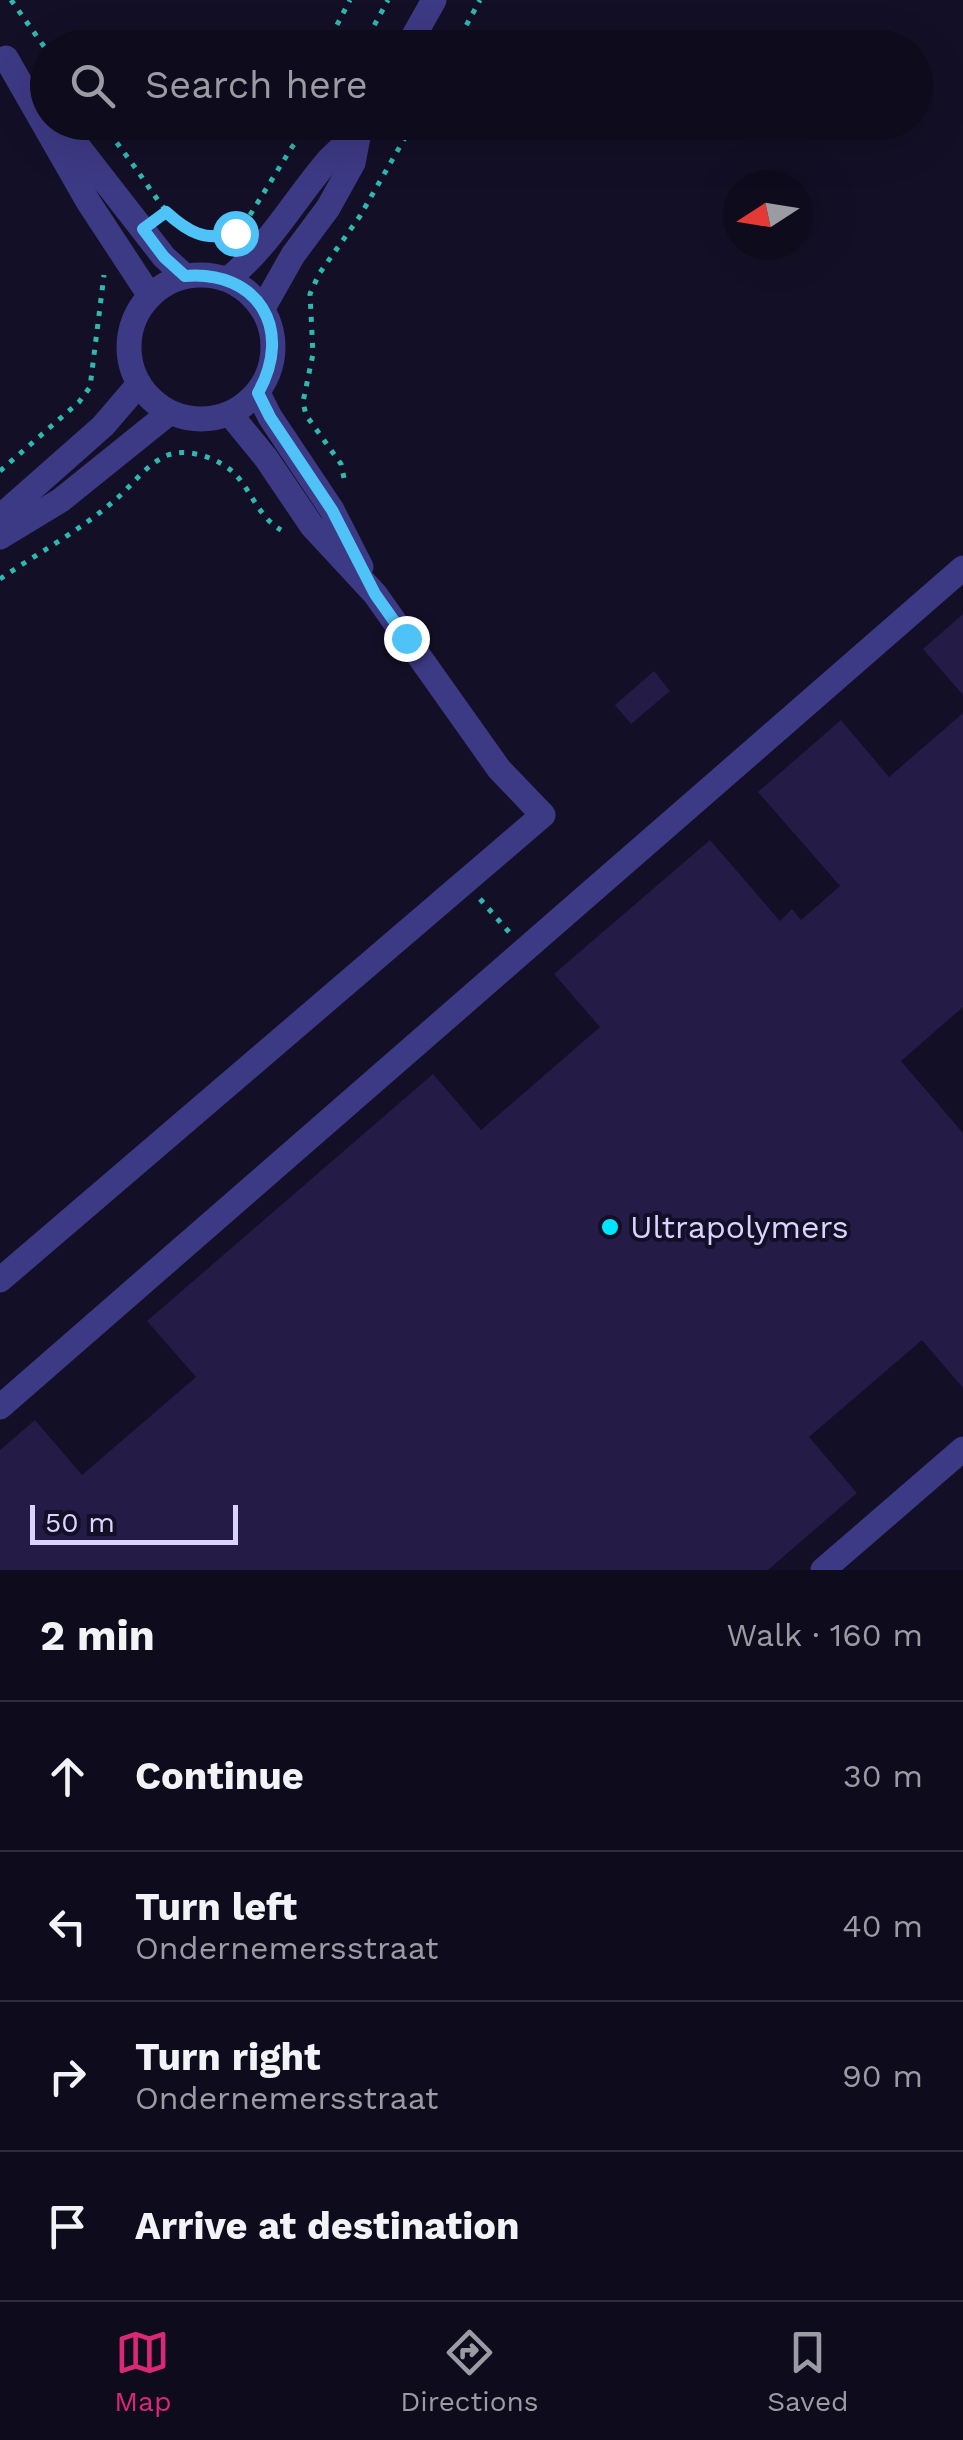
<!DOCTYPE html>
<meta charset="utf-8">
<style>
:root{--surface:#0e0b1c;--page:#171425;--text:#f1f3f6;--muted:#9b9ba3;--line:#2e2b3b;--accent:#db2777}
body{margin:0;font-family:"Work Sans",sans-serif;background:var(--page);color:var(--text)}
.compass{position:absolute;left:723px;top:170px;width:90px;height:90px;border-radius:50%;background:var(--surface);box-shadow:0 10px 40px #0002;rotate:258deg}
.scale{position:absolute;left:30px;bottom:25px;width:208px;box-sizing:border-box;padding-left:10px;border:5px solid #d9d4ff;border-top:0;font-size:28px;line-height:35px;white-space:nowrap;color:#d9d4ff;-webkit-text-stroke:8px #130f26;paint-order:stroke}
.stop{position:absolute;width:30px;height:30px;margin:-22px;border:8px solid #4fc3f7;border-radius:50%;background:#fff}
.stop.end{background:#4fc3f7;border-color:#fff;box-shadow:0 2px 10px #0008}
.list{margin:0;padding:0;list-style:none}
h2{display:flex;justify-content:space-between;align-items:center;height:130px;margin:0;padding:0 40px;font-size:42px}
h2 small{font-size:32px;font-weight:400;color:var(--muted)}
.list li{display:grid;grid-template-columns:65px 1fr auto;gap:30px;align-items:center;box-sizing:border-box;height:150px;padding:0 40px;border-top:2px solid var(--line)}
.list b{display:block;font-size:38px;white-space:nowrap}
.list p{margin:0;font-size:32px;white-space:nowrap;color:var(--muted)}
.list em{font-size:32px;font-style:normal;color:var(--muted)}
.icon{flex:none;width:55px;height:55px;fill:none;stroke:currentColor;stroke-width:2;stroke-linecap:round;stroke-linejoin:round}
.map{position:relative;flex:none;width:963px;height:1570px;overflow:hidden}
.search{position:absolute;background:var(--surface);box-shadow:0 10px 40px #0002;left:30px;right:30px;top:30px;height:110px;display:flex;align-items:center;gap:25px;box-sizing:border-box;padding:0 35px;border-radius:55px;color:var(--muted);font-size:38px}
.sheet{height:730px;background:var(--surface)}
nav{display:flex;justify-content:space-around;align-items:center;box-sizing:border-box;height:140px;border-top:2px solid var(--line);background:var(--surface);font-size:28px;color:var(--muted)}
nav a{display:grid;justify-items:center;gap:5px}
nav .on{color:var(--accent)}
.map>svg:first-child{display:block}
.building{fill:#241b47}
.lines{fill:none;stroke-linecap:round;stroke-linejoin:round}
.path{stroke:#2fb8b0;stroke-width:5;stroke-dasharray:5 8;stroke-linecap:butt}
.minor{stroke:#3d3a85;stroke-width:25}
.route{stroke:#4fc3f7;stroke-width:12}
.poi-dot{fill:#00e5ff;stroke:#130f26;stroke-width:4}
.labels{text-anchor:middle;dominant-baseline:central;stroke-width:8;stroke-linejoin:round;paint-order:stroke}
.poi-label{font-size:32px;fill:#d9d4ff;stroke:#130f26;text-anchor:start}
</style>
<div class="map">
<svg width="963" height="1570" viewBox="0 0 963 1570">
<rect width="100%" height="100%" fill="#130f26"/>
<g class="building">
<path d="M963,614V695L923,649Z"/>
<path d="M654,671L670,691L631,724L615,705Z"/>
<path d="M963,713V1007L901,1061L963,1133V1388L922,1340L809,1437L857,1493L768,1570H0V1450L35,1420L82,1475L196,1377L147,1321L433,1074L481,1130L600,1027L554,974L710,840L780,921L792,909L801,920L840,886L758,792L841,720L889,777Z"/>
</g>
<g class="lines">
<g class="path">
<path d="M11,0L48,52"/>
<path d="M325,48L350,0"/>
<path d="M362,48L388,0"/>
<path d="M454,48L480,0"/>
<path d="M101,122C114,139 127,156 139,173C162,206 190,255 236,231"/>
<path d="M250,215L292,147L313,122"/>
<path d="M0,471L79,402L90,387L104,275"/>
<path d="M344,478L341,464L306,415L303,402L313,354L310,294L319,274L360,216L414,122"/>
<path d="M0,579C38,553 81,530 115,500C132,486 146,464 168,455C184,449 206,455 220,463C249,477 253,514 281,530"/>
<path d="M480,899L509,932"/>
</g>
<g class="minor">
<path d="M407,48L434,0"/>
<path d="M6,58L89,203L150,296"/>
<path d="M59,122L164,257L185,276"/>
<circle cx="201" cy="347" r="72"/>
<path d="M228,279C268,247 293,202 326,163C338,149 355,139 364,122"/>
<path d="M263,308L293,255L328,208L353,163L359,132"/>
<path d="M258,393L270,417L332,510L361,567"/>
<path d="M0,517L103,426L139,384"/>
<path d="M0,537L61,500L169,413"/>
<path d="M0,1280L543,815L499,769L375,594L312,526L266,458L230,414"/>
<path d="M0,1407L963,568"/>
<path d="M823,1570L963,1449"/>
</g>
</g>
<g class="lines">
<path class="route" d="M235,233C205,242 188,232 166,212L143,229L164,257L185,276C258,270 294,329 258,393L270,417L332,510L375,594L406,638"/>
</g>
<circle class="poi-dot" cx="610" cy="1227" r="10"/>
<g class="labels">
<g class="poi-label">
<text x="630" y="1227">Ultrapolymers</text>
</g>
</g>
</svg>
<svg class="compass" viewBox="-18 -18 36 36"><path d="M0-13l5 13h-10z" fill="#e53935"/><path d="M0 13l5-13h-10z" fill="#9b9ba3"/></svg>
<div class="scale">50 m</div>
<div class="stop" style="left:235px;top:233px"></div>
<div class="stop end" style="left:406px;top:638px"></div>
<div class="search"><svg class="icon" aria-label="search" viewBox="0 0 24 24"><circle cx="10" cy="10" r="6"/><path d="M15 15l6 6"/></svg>Search here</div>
</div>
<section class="sheet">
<h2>2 min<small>Walk · 160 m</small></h2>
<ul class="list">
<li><svg class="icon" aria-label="ahead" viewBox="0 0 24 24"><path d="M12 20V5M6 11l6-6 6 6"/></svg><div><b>Continue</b></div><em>30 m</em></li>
<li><svg class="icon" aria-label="left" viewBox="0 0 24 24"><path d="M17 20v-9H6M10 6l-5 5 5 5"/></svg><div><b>Turn left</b><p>Ondernemersstraat</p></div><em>40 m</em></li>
<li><svg class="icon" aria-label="right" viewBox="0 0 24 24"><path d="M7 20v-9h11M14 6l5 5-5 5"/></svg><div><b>Turn right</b><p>Ondernemersstraat</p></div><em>90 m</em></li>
<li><svg class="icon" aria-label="arrive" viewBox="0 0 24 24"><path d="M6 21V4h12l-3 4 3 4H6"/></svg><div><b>Arrive at destination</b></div></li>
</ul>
</section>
<nav>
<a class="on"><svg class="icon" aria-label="map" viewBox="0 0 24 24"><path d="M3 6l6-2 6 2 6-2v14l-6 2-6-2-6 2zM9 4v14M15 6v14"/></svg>Map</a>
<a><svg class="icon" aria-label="directions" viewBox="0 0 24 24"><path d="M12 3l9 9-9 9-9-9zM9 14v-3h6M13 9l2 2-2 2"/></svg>Directions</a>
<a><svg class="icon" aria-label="saved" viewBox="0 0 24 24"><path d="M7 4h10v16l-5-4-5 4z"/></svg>Saved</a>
</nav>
